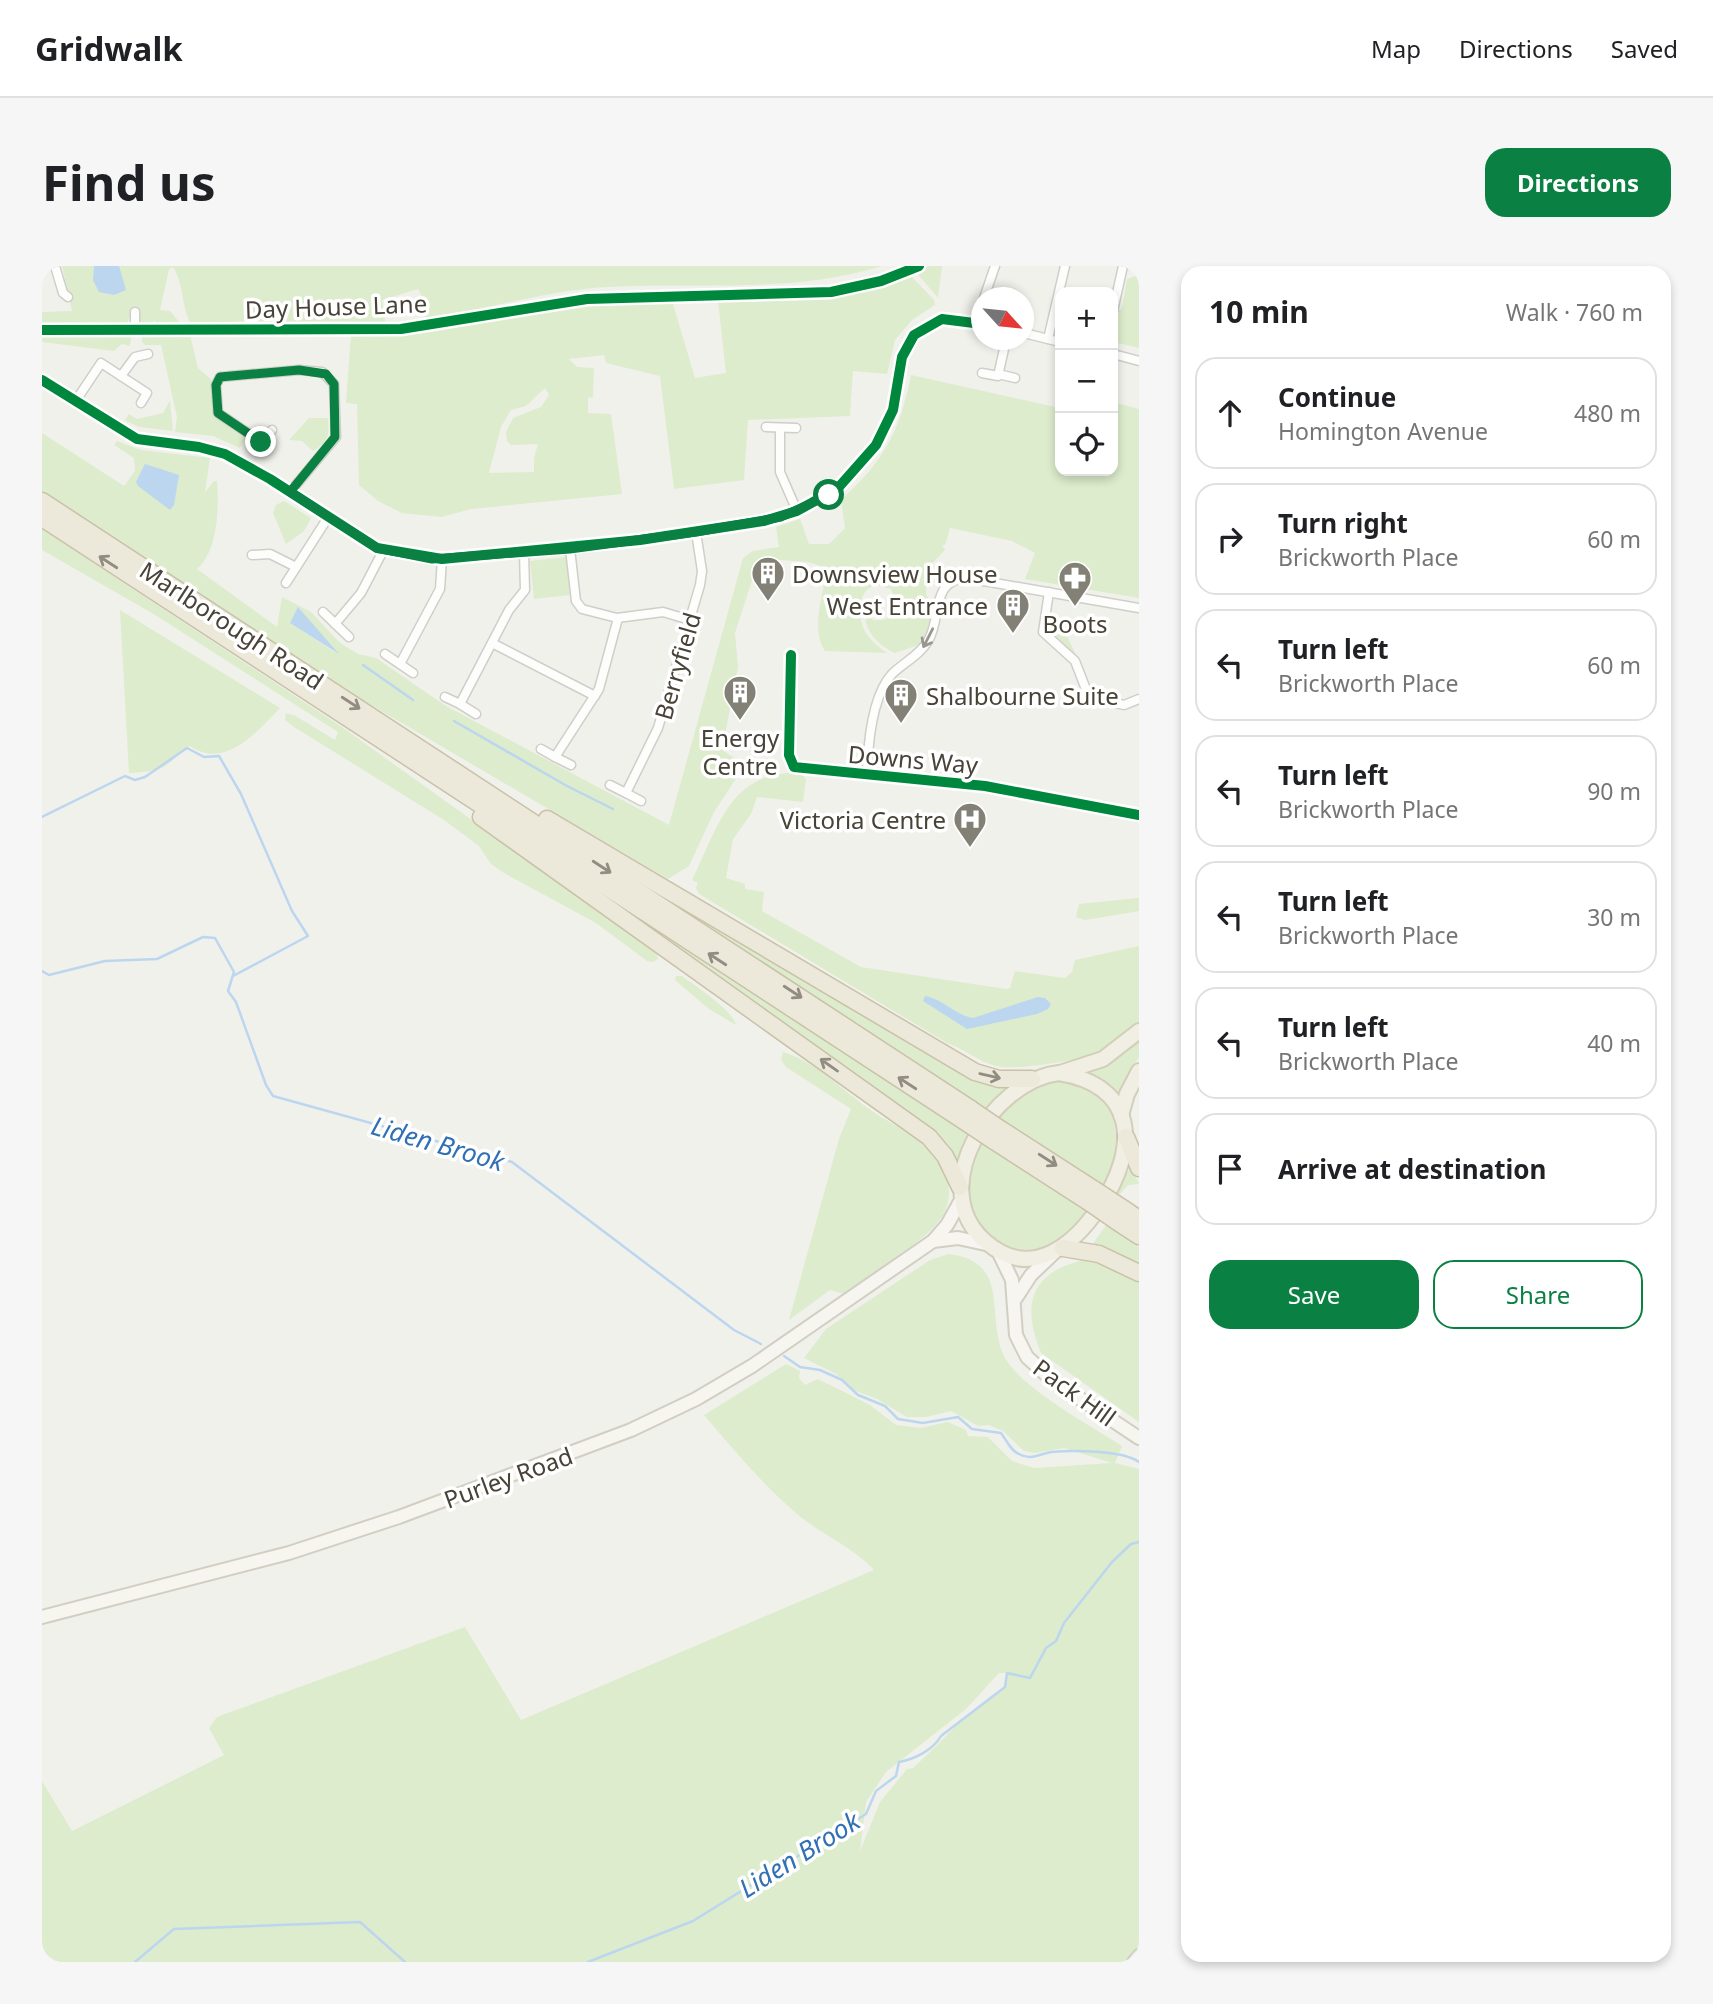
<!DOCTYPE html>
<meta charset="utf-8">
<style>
:root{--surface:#fff;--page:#f6f6f6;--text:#202124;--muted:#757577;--line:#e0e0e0;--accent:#0b8043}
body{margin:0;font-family:"Noto Sans",sans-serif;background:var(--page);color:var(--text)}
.controls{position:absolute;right:21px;top:21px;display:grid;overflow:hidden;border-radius:14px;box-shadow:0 4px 10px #0003}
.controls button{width:63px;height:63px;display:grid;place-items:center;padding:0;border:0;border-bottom:2px solid var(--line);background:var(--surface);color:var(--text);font:35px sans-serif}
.compass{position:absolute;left:929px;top:21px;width:63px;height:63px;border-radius:50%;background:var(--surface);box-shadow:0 4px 10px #0003;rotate:117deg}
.stop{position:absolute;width:21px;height:21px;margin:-16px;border:5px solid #0b8043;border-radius:50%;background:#fff}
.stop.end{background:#0b8043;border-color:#fff;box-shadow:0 2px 7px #0008}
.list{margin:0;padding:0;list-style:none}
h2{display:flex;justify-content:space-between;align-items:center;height:91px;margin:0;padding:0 28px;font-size:30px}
h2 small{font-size:23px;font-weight:400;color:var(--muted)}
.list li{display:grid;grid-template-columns:46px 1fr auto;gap:21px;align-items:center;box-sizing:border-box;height:112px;margin:0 14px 14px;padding:0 14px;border:2px solid var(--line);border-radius:21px}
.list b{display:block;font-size:26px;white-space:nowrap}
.list p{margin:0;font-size:23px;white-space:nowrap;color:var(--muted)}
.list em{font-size:23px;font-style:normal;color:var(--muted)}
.actions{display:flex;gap:14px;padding:21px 28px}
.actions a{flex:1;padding:16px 0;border:2px solid var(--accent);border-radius:21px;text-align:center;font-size:24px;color:var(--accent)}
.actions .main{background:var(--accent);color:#fff}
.icon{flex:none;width:38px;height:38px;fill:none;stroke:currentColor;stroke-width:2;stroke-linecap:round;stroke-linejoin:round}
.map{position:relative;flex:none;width:1097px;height:1696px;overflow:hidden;border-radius:21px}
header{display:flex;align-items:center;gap:42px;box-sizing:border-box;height:98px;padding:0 35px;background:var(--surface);border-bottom:2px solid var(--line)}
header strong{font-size:33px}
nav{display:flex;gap:38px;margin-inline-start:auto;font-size:24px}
.intro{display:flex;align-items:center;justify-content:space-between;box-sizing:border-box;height:168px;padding:0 42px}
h1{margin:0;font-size:49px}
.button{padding:18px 32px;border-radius:21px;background:var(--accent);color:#fff;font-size:24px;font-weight:700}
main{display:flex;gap:42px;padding:0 42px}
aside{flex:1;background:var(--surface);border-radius:21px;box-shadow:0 4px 10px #0003}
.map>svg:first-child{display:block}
.green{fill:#dceccc;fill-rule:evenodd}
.water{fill:#bcd6ef}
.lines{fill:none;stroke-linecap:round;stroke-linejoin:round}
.stream{stroke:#bcd6ef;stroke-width:2.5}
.street-casing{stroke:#cfcec9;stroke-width:11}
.secondary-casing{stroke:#d1cec3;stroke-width:16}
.primary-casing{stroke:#d3ceb9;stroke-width:18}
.highway-casing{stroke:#c9c1a8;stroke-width:19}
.street{stroke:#fdfdfc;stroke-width:8}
.secondary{stroke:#f7f5ef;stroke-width:12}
.primary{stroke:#f1efe4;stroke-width:14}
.highway{stroke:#ece8da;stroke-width:16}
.highway-bridge-casing{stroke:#c9c1a8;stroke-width:19;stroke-linecap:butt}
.highway-bridge{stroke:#ece8da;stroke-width:16}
.cycleway-casing{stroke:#fff;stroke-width:15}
.cycleway{stroke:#00873e;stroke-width:10}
.oneway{stroke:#928d80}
.oneway2{stroke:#999790}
.route{stroke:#0b8043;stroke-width:9}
.labels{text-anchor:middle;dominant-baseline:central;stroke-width:7;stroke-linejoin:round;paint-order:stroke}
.street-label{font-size:24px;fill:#484337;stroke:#fff}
.poi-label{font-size:24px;fill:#484337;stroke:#fff;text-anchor:start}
.water-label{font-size:26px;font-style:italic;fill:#3070b4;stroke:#fff}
</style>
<header>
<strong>Gridwalk</strong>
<nav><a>Map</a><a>Directions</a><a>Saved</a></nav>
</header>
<div class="intro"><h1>Find us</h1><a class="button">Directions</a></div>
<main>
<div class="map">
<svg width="1097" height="1696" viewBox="0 0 1097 1696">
<rect width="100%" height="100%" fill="#f1f1ec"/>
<g class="green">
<path d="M20,0H840C749,28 658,16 566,21C503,24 444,45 383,52L384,38L376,23L340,34L343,56L205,55L149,58C139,40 142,18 131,1L127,4L118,44L128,45L148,69L156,102L169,113C170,152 172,148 204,172L198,182L171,170L133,166L135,151L119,79H103L100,76V71L112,66L113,54L106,59L96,55L89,47L84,60H0V46L30,45Z"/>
<path d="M886,0H900L896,32L874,6Z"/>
<path d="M867,8L892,34L893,39L870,54L853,74L845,108L811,105L808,150L706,154L702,214L632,223L618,110L564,97L562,89L527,93L535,101L552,102L551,131L546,132V147L569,148L580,228L429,243L400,251L360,247L336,235L317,219L315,138L304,137L309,69L386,66L584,24L592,36L631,38L653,112L684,107L676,35C743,32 804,33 867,8ZM503,122L507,129L499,141L471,152L464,166L465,175L469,179L496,178L492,192V206L447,207L459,161L469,144L484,140Z"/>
<path d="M1097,9V82L1071,76L1076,45L1080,42L1085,13Z"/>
<path d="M84,67L89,72L88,80L80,78L72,85L0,76V68Z"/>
<path d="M869,109L1018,142V205H1071V136L1097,143V332L983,313L993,287L970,275L908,262L903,279H900L903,284L885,303L884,328L891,340L882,377L853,387C837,380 823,366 823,348L832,354C844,356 852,349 855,338L849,323L834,319C814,324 815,352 824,367C829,375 837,381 845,387L783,385C768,363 782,326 785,302L766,296L725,293L714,302L693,367L696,401L680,484L700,497L699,505L672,546L647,600L626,613L300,422L0,226V167L82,220L93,205L92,192L72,179L75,175L99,184L168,192L163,226L172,215H175C177,242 176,285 155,303L235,361L240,331L269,346L298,377L316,388L334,392L404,440L627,559L701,292L711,285L737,281L734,261L758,253L767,278H787L803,262L799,234C842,195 858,165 869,109ZM257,342L294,387L248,357Z"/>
<path d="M128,135L131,165L97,161L83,154L87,148L95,153L121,147Z"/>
<path d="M267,152H286C287,170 288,175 271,185L260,175L247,174Z"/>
<path d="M242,235L269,252L262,265L244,278L231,247L234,239Z"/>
<path d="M0,263L300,461L603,678L615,687L616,693L611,696L605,695L554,657L462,607L449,598L437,580L402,554L252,461L243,454L244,447L252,449L293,474L296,466L110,347L0,284Z"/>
<path d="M524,291L528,329L492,333L488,295Z"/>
<path d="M78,344L238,442C214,467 183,504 148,480C137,484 135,492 126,498C115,506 101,506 87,507Z"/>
<path d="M1007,354L1027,359L1022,364L1039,399L1029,385L1008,368Z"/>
<path d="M759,507L764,513L761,536L715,531L709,548L691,573L684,612L703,618V623L722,626L720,645L819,701L964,723L968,722L973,705L1023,712L1030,706L1033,694L1097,680V757C1086,766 1074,777 1062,784C1041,794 976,805 954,800C935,795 923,783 905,777L657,628L654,622L656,617L650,614C676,561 689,503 759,507Z"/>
<path d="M513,595L930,870L914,898Z"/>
<path d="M568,598L922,810L938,817L964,821L947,844Z"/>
<path d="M1097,632V645L1043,654L1034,651L1037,638Z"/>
<path d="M634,710H640C653,720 691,744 694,759L667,743L633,714Z"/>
<path d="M1097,771V791L1075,829L1062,814L1046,805L1073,792Z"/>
<path d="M741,786C776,797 801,825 830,845C850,859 877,870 893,888C900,895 904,907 906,917C914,954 876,975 850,994C835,1006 819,1020 802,1028L788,1024L747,1054L797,873L809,843L744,801L739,794Z"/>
<path d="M1016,814C1083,822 1080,869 1065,921L1055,914L1052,917L968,862L969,859L957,851L983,823Z"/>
<path d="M939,877L952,885L954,881L1037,935L1035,940L1047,947C991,1029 888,960 939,877Z"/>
<path d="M1089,900L1097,918L1086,919L1077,929L1074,927Z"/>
<path d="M1065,958L1097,981V999L1050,979Z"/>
<path d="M907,988C970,996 943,1050 962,1090C978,1122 1048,1159 1080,1180L1073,1197L1097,1203V1682L1085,1696H0V1515L30,1565L182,1489L167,1462L175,1451L423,1361L479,1454L832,1304C813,1282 778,1268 754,1247C720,1218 691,1183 662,1149L744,1098L758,1105L757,1112L763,1119L776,1113L828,1139L854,1159L878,1162L906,1156L924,1164L926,1170L946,1171L970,1195L992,1202L1070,1197L1022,1182L993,1187L982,1185L961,1165L947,1159L936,1160L909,1145L884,1151H865L835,1133L814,1125L794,1108L762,1092L784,1063L888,994ZM957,1407H965L961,1423C927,1442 901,1475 871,1502L865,1503L838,1536L818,1585L824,1536L844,1506L924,1443Z"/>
<path d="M1042,991L1097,1015V1156L999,1087C986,1054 981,1021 1018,1002C1026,998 1037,997 1042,991Z"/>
</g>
<g class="water">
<path d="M52,0H77L84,24L72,29L57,26L51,14Z"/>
<path d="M103,198L137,209L132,239L128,244L96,220L94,216Z"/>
<path d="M256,341L297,388L248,357Z"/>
<path d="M883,730C901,733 913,749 931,752L996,731L1003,732L1009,738L1006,743L995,748L925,763L881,735Z"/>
</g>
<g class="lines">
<g class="stream">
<path d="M321,399L371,434"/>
<path d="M412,455L525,520L571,543"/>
<path d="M0,551L83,510L93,514L103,511L145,482L162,491L177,490L199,528L250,645L266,670L191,710"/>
<path d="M0,705L7,709L63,695L115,693L161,671L173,672L192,706L186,725L194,736L224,819L231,830L470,896L692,1064L719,1078"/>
<path d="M742,1090L758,1101L778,1104L800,1114L816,1129L843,1140L856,1153L881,1157L916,1151L930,1163L959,1167C965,1175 968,1184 977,1188C989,1195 997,1188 1009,1186C1030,1184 1081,1184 1097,1196"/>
<path d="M93,1696L132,1663L318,1656L363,1696"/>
<path d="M546,1696L651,1655L824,1548L834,1525L854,1510L857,1496C873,1493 891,1484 899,1470L963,1421L965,1407L988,1412L1004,1382L1014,1375L1022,1357L1070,1296L1089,1278L1097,1276"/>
</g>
<defs>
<g id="street">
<path d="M13,0L21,27L26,31"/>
<path d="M942,32L953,0"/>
<path d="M1071,45L1081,0"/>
<path d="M936,57L940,42"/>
<path d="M78,64L359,63L545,33L789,26L839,15L877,0"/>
<path d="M93,64V46"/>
<path d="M982,67L1018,76"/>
<path d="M1006,73L1023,0"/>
<path d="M1071,88L1097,95"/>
<path d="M940,107L956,110L964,74"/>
<path d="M956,108L973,112"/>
<path d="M79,110L93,91L106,88"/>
<path d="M0,114L95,173L157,181L183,188L228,213L335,282L400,293L598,274L722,255L755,245L796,222L834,179L851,144L860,91L872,69L900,53L940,58"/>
<path d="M33,136L59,97L105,127L99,137"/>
<path d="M724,161L754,162"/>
<path d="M738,162V206L755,245"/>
<path d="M230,164L219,176L176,147L174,119L178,111L257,104L280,106L292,118L294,171L248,226"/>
<path d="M528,283L534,335L540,343L575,352L621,346L648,354"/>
<path d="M210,289L228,288L254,301"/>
<path d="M244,317L285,253"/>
<path d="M1007,326L1001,366L1033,395L1047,431L1082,439L1097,433"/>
<path d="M281,346L307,371"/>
<path d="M293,358L319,327L341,285"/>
<path d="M450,377L553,430"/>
<path d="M343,388L371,407"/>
<path d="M749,389L747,489L752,501L943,520L1097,549"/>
<path d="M358,398L398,323L400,293"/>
<path d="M403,431L418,438L467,344L483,324L482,287"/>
<path d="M418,438L434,448"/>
<path d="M499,483L513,491"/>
<path d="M529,499L513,491L557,423L576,352"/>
<path d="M825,507C826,478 830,430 850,408C861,397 878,389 886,375C900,353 888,314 924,312L1097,342"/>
<path d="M568,519L584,527L616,462L658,319L660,305L654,266"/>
<path d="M584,527L599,535"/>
</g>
<g id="secondary">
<path d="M891,975L916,972L948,979"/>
<path d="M955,983L970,1014L974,1069L985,1091L1010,1114L1097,1172"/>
<path d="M974,1032L989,1009L1012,987"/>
<path d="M0,1351L247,1287L357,1251L589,1164L654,1133L710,1100L891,975L905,959L919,934"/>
<path d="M1092,1696L1097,1690"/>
</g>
<g id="primary">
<path d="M1017,807C1097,820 1096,884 1058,940C1032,979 989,1015 944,976C881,923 951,814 1017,807Z"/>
<path d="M1018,807L1061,793L1097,765"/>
<path d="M1079,849L1085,828L1097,805"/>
</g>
<g id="highway">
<path d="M0,235L929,843"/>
<path d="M0,252L922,855"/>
<path d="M439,551L887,871L903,890L918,921"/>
<path d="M505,553L933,806L957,813H990"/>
<path d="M960,864L1053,924"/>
<path d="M1084,871L1097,902"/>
<path d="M952,875L1045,935"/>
<path d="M1082,943L1097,953"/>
<path d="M1074,955L1097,970"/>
<path d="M1021,982L1057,988L1097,1007"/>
</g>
</defs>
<use href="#street" class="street-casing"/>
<use href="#secondary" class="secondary-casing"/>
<use href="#primary" class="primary-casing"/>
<use href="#highway" class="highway-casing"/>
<use href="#street" class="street"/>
<use href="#secondary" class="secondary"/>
<use href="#primary" class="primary"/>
<use href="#highway" class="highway"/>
<defs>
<g id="highway-bridge">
<path d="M929,843L960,864"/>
<path d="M922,855L952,875"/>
<path d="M1053,924L1082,943"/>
<path d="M1045,935L1074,955"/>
</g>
</defs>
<use href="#highway-bridge" class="highway-bridge-casing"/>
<use href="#highway-bridge" class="highway-bridge"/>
<defs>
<g id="cycleway">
<path d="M0,64L359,63L545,33L789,26L839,15L877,0"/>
<path d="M0,114L95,173L157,181L183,188L228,213L335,282L400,293L598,274L722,255L755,245L796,222L834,179L851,144L860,91L872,69L900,53L940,58"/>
<path d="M749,389L747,489L752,501L943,520L1097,549"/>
</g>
</defs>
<use href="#cycleway" class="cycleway-casing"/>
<use href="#cycleway" class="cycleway"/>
</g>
<defs><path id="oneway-shaft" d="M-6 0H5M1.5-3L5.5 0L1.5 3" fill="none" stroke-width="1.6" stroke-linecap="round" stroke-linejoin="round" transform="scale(1.75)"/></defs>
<g class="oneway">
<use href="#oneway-shaft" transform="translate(66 296) rotate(-147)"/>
<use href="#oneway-shaft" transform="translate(309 437) rotate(33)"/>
<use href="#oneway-shaft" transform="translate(560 601) rotate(33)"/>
<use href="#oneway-shaft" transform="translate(675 693) rotate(-147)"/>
<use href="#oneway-shaft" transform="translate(751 726) rotate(33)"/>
<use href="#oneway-shaft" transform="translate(787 799) rotate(-145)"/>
<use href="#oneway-shaft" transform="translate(948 810) rotate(13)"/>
<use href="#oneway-shaft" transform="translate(865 817) rotate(-147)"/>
<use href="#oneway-shaft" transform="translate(1006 894) rotate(33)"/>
</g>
<use class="oneway2" href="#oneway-shaft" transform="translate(886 372) rotate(117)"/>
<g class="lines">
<path class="route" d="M219,176L176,147L174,119L178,111L257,104L284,108L292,118L293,171L248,226L335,282L390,293L528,283L654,266L739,251L787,229"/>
</g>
<defs>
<symbol id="building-pin" viewBox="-11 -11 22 30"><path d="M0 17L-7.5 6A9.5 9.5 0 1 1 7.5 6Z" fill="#838076" stroke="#fff"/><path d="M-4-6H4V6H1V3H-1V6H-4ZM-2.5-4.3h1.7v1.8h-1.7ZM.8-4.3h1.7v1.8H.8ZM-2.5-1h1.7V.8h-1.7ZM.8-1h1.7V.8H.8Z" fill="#fff"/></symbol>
<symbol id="pharmacy-pin" viewBox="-11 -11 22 30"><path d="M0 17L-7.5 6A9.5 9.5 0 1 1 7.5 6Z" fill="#838076" stroke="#fff"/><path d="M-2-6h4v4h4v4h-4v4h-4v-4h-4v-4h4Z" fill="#fff"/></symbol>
<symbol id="hospital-pin" viewBox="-11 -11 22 30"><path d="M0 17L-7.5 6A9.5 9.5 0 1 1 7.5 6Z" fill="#838076" stroke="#fff"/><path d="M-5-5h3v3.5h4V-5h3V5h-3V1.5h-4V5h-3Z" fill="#fff"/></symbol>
</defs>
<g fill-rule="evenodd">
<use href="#building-pin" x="707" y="288" width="38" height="52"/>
<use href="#pharmacy-pin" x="1014" y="293" width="38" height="52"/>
<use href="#building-pin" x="952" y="320" width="38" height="52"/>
<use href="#building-pin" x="679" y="407" width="38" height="52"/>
<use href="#building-pin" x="840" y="410" width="38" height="52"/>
<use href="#hospital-pin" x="909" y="534" width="38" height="52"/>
</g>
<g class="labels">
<g class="street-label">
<text transform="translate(294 40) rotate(-2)">Day House Lane</text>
<text transform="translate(190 359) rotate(33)">Marlborough Road</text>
<text transform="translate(635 400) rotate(-74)">Berryfield</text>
<text transform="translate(871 493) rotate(5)">Downs Way</text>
<text transform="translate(1033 1126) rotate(36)">Pack Hill</text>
<text transform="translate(466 1211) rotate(-20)">Purley Road</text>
</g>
<g class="poi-label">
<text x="750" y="307">Downsview House</text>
<text x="946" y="339" text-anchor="end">West Entrance</text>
<text x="1033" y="357" text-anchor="middle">Boots</text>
<text x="884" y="429">Shalbourne Suite</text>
<text x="698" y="471" text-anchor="middle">Energy<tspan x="698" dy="28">Centre</tspan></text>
<text x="904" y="553" text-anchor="end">Victoria Centre</text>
</g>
<g class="water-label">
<text transform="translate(396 877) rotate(16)">Liden Brook</text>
<text transform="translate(757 1588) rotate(-32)">Liden Brook</text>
</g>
</g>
</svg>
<div class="controls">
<button>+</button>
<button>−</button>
<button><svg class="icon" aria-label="locate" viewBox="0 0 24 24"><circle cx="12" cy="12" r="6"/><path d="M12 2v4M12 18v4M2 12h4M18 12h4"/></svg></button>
</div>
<svg class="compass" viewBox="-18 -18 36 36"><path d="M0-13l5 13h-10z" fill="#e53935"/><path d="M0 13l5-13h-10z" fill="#757577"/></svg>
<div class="stop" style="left:787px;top:229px"></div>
<div class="stop end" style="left:219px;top:176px"></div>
</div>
<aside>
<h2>10 min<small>Walk · 760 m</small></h2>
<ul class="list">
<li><svg class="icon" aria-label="ahead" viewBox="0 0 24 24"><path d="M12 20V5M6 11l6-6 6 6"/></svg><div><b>Continue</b><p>Homington Avenue</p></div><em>480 m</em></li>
<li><svg class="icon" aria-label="right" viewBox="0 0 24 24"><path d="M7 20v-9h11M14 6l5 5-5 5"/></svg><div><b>Turn right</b><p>Brickworth Place</p></div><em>60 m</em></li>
<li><svg class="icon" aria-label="left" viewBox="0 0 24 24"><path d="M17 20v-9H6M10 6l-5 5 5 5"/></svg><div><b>Turn left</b><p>Brickworth Place</p></div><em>60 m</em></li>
<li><svg class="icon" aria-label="left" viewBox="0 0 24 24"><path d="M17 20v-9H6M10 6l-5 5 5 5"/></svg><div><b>Turn left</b><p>Brickworth Place</p></div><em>90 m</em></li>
<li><svg class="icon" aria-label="left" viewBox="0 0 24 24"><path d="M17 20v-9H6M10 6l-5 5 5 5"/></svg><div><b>Turn left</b><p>Brickworth Place</p></div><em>30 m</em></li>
<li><svg class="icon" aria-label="left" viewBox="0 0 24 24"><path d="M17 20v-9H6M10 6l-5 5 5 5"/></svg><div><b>Turn left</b><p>Brickworth Place</p></div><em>40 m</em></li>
<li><svg class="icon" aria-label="arrive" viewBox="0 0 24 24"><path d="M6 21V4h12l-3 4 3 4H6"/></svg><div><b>Arrive at destination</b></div></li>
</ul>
<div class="actions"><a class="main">Save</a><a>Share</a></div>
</aside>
</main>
